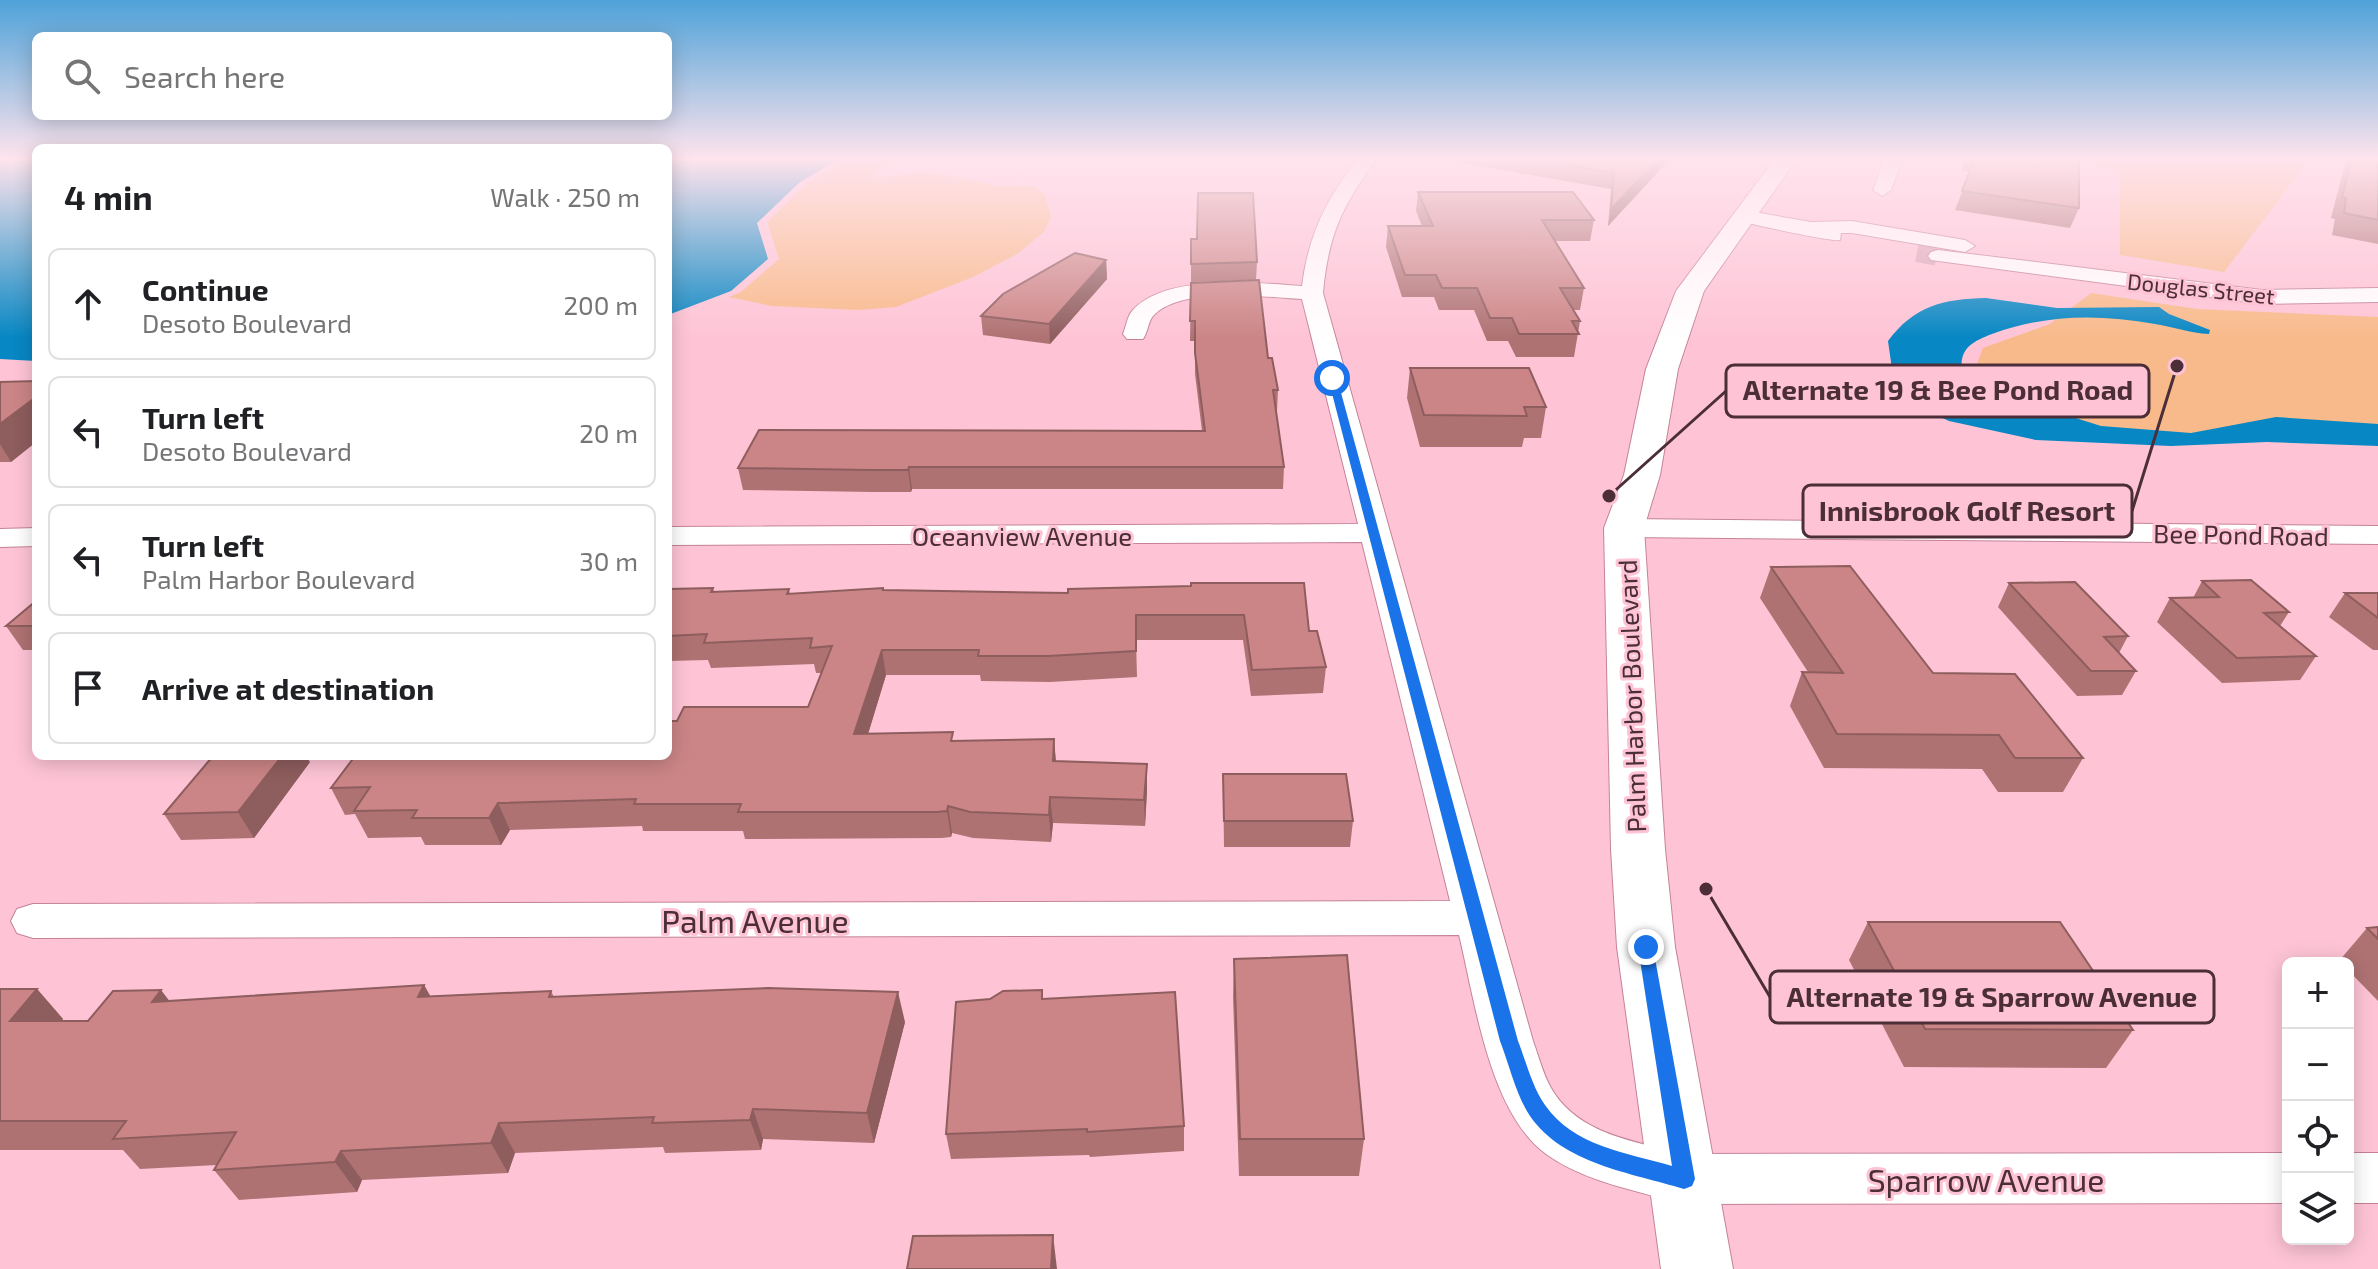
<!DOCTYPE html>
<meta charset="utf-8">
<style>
:root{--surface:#fff;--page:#f6f6f6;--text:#202124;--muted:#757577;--line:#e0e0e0}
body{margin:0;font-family:"Exo 2",sans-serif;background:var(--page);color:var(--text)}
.controls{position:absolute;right:24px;bottom:24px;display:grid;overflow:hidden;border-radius:12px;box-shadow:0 4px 20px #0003}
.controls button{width:72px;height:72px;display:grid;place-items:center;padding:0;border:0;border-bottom:2px solid var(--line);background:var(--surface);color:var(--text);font:40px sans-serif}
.stop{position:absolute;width:24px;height:24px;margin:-18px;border:6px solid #1a73e8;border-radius:50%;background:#fff}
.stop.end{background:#1a73e8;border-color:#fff;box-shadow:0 2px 8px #0008}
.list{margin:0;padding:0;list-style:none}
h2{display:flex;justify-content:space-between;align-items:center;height:104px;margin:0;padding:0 32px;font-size:34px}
h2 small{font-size:26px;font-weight:400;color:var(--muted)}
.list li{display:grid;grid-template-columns:52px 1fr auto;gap:24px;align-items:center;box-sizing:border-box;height:112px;margin:0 16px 16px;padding:0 16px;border:2px solid var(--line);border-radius:12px}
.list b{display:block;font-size:30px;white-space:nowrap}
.list p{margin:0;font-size:26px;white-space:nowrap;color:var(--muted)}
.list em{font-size:26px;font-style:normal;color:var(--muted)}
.icon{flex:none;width:44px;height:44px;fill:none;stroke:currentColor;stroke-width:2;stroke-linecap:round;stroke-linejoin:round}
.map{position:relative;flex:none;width:2378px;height:1269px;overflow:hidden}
.search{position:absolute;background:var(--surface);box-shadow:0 4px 20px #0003;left:32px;top:32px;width:640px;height:88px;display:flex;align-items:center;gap:20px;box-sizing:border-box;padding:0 28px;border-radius:12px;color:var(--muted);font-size:30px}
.panel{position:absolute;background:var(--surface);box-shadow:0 4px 20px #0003;left:32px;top:144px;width:640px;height:616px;border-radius:12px}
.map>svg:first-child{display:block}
.green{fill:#f8ba8a}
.water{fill:#0787c3}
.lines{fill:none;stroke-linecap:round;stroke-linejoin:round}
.street-tunnel{stroke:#daa6b6;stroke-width:20;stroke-dasharray:20 10;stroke-linecap:butt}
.street-casing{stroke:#c58297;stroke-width:2}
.secondary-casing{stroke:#c58297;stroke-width:2}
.street{fill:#fff;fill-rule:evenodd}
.secondary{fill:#fff;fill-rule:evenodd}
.wall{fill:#af7273}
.shaded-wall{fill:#8e5d5e}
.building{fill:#cb8586;stroke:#8e5d5e;stroke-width:2}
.route{fill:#1a73e8}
.labels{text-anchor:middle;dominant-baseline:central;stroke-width:6;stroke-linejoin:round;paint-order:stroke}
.far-street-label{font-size:22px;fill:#4b2e37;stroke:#fec4d6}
.street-label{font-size:26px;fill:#4b2e37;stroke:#fec4d6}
.near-street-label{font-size:32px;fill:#4b2e37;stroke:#fec4d6}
.leader{fill:none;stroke:#4b2e37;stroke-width:3}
.callout-dot{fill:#4b2e37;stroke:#fec4d6;stroke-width:3}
.callout{fill:#fec4d6;stroke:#4b2e37;stroke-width:3}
.callout-label{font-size:28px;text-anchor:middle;font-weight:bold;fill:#4b2e37}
</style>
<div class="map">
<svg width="2378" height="1269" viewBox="0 0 2378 1269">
<rect width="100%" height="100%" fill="#fec4d6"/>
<g class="green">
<path d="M847,160H932L882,166L873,178L923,173L959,177L998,186H1034L1045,195L1051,217L1044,232L1017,254L973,277L896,307L858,310L772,306L729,297L741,292L779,259L767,222L808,183Z"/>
<path d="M2083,160H2309L2224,272L2120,255V175Z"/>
<path d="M2091,293L2197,309L2378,317V432L2216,438L2098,431L1969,385L1983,348L2050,324Z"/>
</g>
<g class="water">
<path d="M0,160H36V361L0,359Z"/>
<path d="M668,160H838L800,182L757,223L768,259L731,291L668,315Z"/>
<path d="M1986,298L2057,308L2159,307L2169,314L2210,330L2209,334C2190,333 2174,327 2155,324C2099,314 2046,314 1992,334C1971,342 1959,349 1962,372L1990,391L2101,426L2191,433L2276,417L2378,424V446L2267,442L2171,446L2036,440L1949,421L1896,397L1888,341C1914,306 1943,299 1986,298Z"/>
</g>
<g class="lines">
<path class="street-tunnel" d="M1917,252L1938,256"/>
<defs>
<g id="street">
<path d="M1358,160H1376C1342,206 1328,236 1323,293L1533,1041C1539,1057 1543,1074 1551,1088C1578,1135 1637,1142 1684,1154L2288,1153V1203L1684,1204C1638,1191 1585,1182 1546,1154C1489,1112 1475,1000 1459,935L33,938L17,933L11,921L17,909L33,904L1450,901L1362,542L668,545V527L1358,524L1302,299C1266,297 1179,286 1153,316C1148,322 1148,332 1143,339H1127L1123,334C1126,327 1127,317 1132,311C1165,273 1257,283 1302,286C1308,237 1326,197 1358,160Z"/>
<path d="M1884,160H1902L1891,190L1882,196L1873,190Z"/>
<path d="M1743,210L1811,222L1852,221L1965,240L1975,246L1965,252L1852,233H1841L1840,240C1833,242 1750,224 1736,220L1733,216Z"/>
<path d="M1938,250L2262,290L2378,288V302L2262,304L1931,260L1928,256L1931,252Z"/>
<path d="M1624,519L2378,526V544L1624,537L1613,534L1609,528L1613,522Z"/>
<path d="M36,528V546L0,547V529Z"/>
<rect x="2348" y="1153" width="30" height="50"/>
</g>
<path id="secondary" d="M1774,160H1796L1704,291L1678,369L1660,475L1644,528L1665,849L1675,947L1733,1269H1661L1617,947L1611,849L1604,528L1624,475L1646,369L1676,291Z"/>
</defs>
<use href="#street" class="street-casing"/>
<use href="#secondary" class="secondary-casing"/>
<use href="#street" class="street"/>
<use href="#secondary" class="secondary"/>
</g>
<g class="wall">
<path d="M1445,160H1669L1608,226L1611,189Z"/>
<path d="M1964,160H2079V208L2070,228L1955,210L1970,172L1962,171Z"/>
<path d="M2346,160H2378V244L2332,235L2335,219L2331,218Z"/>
<path d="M1418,192L1594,220L1590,241H1555L1584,288L1580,310H1574L1580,321L1574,357H1516L1508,341H1487L1474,310H1439L1434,297H1402L1386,247L1388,226H1422L1416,211Z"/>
<path d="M1191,239L1257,262L1256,280L1191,282Z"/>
<path d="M1106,260L1107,279L1050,344L983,335L981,316Z"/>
<path d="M1191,283L1268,358L1278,390L1277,411H1276L1284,467L1283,489H912L911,492H873L743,490L738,468L1202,431L1195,374V341H1190Z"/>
<path d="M1410,368L1546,407L1541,438H1524L1522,447H1420L1407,398Z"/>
<path d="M36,381V442L11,462H0V382Z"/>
<path d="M1771,567L1933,673L2083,758L2063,792H1998L1982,769L1824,768L1790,706L1802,672H1808L1760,598Z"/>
<path d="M2202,581L2289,612L2280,626L2316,656L2300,680L2222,683L2157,622L2170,598H2193Z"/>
<path d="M2009,583L2128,636L2119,653L2136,671L2122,695L2077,696L1998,607Z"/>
<path d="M1191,586L1309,631L1326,667L1323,693L1251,696L1243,640H1136L1137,677L1050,682L981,681L980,675H886L868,734L954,741L1054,739L1056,761L1147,790L1145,826L1053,823L1051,842L973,838L952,833L951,837L942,838L745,839L743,831H643L642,826L510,830L501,845H425L421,837L368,838L355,814L345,815L331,788L668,756L677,721L808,707L821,673H816L814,664L711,668L708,660L668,661V589L713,588L714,592L789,589L790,594L883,588L884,590L1068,593Z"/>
<path d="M2345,593H2378V650H2373L2329,617Z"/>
<path d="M36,601V650H23L6,626Z"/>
<path d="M310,762L254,838L181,840L164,814Z"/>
<path d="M1223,774L1353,821L1350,847H1224Z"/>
<path d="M1868,922L2133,1030L2106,1068L1904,1067L1849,960Z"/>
<path d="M2378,927V1001L2348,970V963H2341L2339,961L2367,928Z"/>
<path d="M1234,959L1364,1139L1359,1176H1239L1233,997Z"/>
<path d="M424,985L430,996L551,991L554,997L905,1022L874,1143L763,1139L761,1150L665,1153L663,1147L515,1153L508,1173L362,1180L357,1192L239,1200L214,1170L217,1165L140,1169L123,1150H0V989H37L63,1019L61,1021H88L169,1001Z"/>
<path d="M1043,999L1184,1126V1151L1090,1157L1089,1155L951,1159L946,1134Z"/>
</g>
<g class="shaded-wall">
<path d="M1658,160H1669L1608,226L1611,209Z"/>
<path d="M1106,260L1107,279L1050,344L1049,324Z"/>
<path d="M36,397V442L11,462L0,444V424Z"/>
<path d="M909,467L912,489L911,492L908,470Z"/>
<path d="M882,650L886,675L860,760L854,734Z"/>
<path d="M1054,739L1056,765L1053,761Z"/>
<path d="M282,756H306L310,762L254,838L238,812Z"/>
<path d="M1147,764V790L1145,826L1144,800Z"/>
<path d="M1050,797L1053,823L1051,842L1049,815Z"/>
<path d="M498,803L510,830L501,845L489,818Z"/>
<path d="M948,806L952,833L951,837L947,811Z"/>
<path d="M424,985L441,1015L418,997Z"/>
<path d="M37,989L63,1019L36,1051L10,1021Z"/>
<path d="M161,990L184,1020L152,1002Z"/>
<path d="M898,992L905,1022L874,1143L867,1113Z"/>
<path d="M753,1109L763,1139L761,1150L750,1120Z"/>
<path d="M499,1123L515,1153L508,1173L491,1143Z"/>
<path d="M341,1151L362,1180L357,1192L335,1162Z"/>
<path d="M1053,1235L1057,1269H1051Z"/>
</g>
<g class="building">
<path d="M1539,160H1658L1611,209L1614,173Z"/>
<path d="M1974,160H2079V208L1962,191Z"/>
<path d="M2351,160H2378V220L2344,213L2346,198L2342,197Z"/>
<path d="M1418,192H1573L1594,220H1542L1584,288H1560L1580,321H1572L1579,334H1519L1512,318H1490L1477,288H1442L1436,275H1405L1388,226H1433Z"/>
<path d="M1198,193H1253L1257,262L1191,264V239H1197Z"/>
<path d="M1075,253L1106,260L1049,324L981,316L1003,294Z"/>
<path d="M1259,280L1268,358H1272L1278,390H1273L1284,467H909L908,470H870L738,468L759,430L1205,431L1195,353V321H1190L1191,283Z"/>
<path d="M1410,368H1529L1546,407H1524L1527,416L1424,415Z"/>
<path d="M36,381V397L0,424V382Z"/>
<path d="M1850,566L1933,673L2015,674L2083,758H2015L1999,735L1837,734L1802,672L1843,673L1771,567Z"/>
<path d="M2251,580L2289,612L2264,613L2316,656L2237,658L2170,598L2219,597L2202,581Z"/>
<path d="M2075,582L2128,636L2104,637L2136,671H2091L2009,583Z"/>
<path d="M1191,583H1304L1309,631H1317L1326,667L1252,670L1244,615H1136V651L1048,656H978L979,650H882L854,734L953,732L951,741L1054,739L1053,761L1147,764L1144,800L1050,797L1049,815L970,812L948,806L947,811L937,812H738L741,804H634L636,799L498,803L489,818H412L417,810L354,811L370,787L331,788L355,756H668V721H677L684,707H808L832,646L810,648L812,638L704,643L707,634L668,636V589L713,588L711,592L789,589L787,594L883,588V590L1068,593V589L1191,586Z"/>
<path d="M2345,593H2378V618Z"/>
<path d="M36,601V626H6Z"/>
<path d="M213,756H282L238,812L164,814Z"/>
<path d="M1223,774H1346L1353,821H1224Z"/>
<path d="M1868,922H2060L2133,1030L1925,1029Z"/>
<path d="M2378,927V939L2367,928Z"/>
<path d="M1347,955L1364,1139H1240L1234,959Z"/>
<path d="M424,985L418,997L551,991L549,997L768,988L898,992L867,1113L753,1109L750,1120L652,1123L654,1117L499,1123L491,1143L341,1151L335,1162L214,1170L236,1132L113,1139L126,1121H0V989H37L10,1021H88L113,991L161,990L152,1002Z"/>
<path d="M1042,990V999L1175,992L1184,1126L1087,1132V1129L946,1134L956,1002L990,999L1003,991Z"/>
<path d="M1053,1235L1051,1269H907L913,1236Z"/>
</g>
<linearGradient id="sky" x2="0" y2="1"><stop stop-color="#4ea2d9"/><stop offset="0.47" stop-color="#ffe4ed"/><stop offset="1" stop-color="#ffe4ed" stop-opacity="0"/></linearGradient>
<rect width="2378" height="338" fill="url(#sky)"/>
<path class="route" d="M1332,376L1337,378L1518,1041C1526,1061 1532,1087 1545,1105C1573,1146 1627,1153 1672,1166L1638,947L1646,940L1652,942L1695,1179L1692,1186L1684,1189C1632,1173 1563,1164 1530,1116C1516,1095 1509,1064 1500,1041L1328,378Z"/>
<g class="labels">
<g class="far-street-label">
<text transform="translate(2201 288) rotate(6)">Douglas Street</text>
</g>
<g class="street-label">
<text transform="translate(2241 534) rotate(1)">Bee Pond Road</text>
<text x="1022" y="535">Oceanview Avenue</text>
<text transform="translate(1631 696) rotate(-92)">Palm Harbor Boulevard</text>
</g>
<g class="near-street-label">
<text x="755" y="920">Palm Avenue</text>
<text x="1986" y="1179">Sparrow Avenue</text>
</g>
</g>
<path class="leader" d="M1609 496L1726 391M2177 366L2132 511M1706 889L1770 997"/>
<g class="callout-dot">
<circle cx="1609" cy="496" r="8"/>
<circle cx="2177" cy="366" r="8"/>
<circle cx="1706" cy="889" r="8"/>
</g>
<g class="callout">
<rect x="1726" y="365" width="423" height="52" rx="8"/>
<rect x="1803" y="485" width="329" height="52" rx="8"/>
<rect x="1770" y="971" width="444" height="52" rx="8"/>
</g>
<g class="callout-label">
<text x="1938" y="400">Alternate 19 &amp; Bee Pond Road</text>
<text x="1967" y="521">Innisbrook Golf Resort</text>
<text x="1992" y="1007">Alternate 19 &amp; Sparrow Avenue</text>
</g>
</svg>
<div class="controls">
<button>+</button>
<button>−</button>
<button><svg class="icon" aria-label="locate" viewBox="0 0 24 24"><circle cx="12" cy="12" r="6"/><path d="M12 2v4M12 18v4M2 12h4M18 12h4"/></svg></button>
<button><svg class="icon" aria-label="layers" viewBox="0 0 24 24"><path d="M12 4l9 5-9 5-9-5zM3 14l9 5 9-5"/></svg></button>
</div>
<div class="stop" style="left:1332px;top:378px"></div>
<div class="stop end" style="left:1646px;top:947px"></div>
<div class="search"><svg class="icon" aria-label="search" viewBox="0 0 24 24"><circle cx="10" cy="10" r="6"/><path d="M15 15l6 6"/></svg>Search here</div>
<section class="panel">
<h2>4 min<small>Walk · 250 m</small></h2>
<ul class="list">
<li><svg class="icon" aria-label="ahead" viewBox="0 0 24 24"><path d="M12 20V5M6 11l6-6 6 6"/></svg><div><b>Continue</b><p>Desoto Boulevard</p></div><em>200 m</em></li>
<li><svg class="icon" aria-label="left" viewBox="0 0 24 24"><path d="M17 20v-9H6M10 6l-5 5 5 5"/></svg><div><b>Turn left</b><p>Desoto Boulevard</p></div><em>20 m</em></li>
<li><svg class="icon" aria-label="left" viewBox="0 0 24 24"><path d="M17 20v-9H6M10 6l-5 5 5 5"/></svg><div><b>Turn left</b><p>Palm Harbor Boulevard</p></div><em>30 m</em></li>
<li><svg class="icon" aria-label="arrive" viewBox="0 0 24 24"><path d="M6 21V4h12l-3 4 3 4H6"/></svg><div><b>Arrive at destination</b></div></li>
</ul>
</section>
</div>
